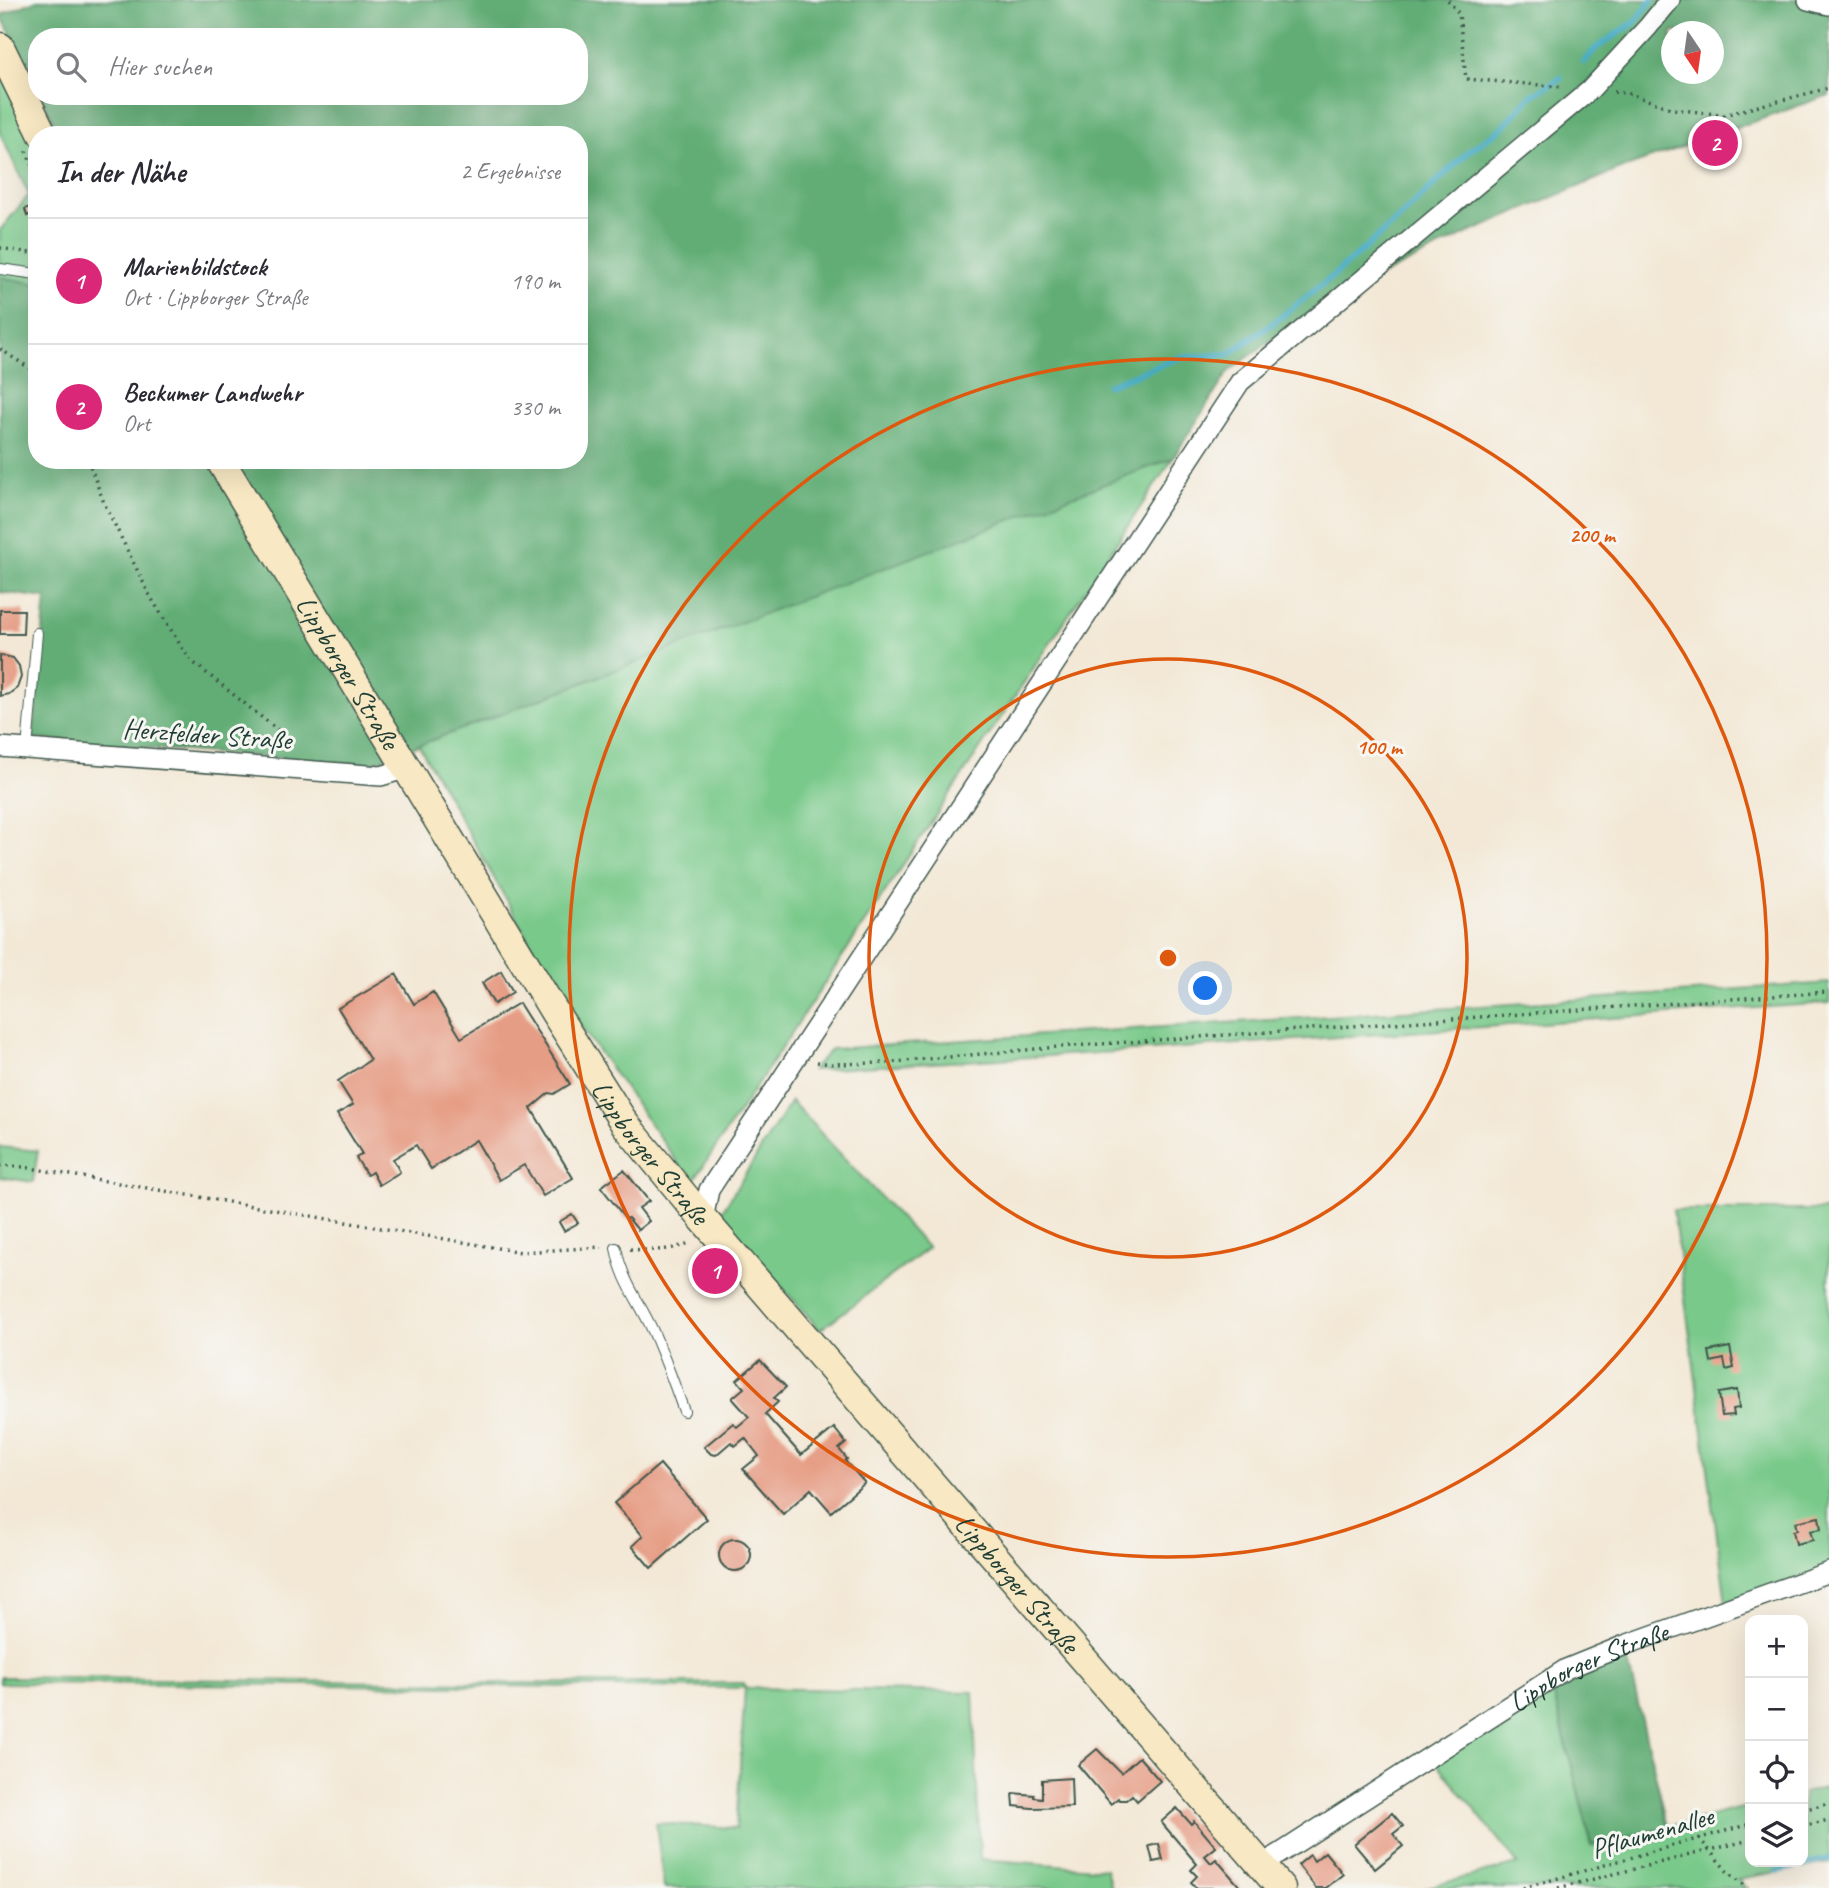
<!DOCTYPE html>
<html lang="de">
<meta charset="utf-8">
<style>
:root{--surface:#fff;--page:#f2f2f3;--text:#2b2b33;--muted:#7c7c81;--line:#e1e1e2;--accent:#db2777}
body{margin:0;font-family:Caveat,sans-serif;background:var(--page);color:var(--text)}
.controls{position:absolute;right:21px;bottom:21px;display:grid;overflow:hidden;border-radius:14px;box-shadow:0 7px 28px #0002}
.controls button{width:63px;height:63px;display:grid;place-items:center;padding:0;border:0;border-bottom:2px solid var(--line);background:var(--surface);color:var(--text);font:35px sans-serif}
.compass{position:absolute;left:1661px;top:21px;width:63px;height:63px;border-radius:50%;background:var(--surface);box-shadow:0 7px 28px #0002;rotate:167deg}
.you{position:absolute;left:1206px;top:989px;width:24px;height:24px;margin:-18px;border:5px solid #fff;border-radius:50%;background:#1a73e8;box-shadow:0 0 0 10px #1a73e833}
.badge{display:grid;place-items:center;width:46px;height:46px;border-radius:50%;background:var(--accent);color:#fff;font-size:23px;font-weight:700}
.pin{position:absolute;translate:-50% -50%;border:4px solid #fff;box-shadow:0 2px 7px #0006}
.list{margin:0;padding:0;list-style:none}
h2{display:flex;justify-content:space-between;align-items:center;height:91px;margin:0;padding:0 28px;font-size:30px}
h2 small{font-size:23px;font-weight:400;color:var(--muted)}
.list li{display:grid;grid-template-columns:46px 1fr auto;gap:21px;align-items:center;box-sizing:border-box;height:126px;padding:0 28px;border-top:2px solid var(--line)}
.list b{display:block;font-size:26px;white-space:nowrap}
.list p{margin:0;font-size:23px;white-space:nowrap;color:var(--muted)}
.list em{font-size:23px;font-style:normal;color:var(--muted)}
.icon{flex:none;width:38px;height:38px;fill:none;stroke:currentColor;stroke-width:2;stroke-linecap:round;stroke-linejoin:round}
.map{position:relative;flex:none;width:1829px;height:1888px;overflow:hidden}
.search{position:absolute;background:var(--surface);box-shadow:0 7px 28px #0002;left:28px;top:28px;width:560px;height:77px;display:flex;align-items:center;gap:18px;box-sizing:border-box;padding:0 24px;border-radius:28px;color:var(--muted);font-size:26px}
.panel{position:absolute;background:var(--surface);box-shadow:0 7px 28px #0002;left:28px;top:126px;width:560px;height:343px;border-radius:28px}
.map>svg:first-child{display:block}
.green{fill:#79c98a;stroke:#4c835f;stroke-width:2}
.forest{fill:#62ad76;stroke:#407555;stroke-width:2;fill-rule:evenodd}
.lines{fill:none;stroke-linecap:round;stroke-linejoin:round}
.stream{stroke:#44abc4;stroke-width:6}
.building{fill:#e69d85}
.lane-casing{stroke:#3f574c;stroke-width:12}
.street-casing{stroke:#3f574c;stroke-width:22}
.secondary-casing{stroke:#3f574c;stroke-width:31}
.path{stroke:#3f574c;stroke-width:3.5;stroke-dasharray:2 5;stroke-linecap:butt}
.lane{stroke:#fff;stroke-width:10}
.street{stroke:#fff;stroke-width:19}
.secondary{stroke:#f8e8c3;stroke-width:28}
.ring{fill:none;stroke:#de580e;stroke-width:3.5}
.labels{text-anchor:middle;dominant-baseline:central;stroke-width:6;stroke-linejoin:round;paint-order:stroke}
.street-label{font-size:28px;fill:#1f3d34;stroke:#f6f6f2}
.centre{fill:#de580e;stroke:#f6f6f2;stroke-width:3.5}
.ring-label{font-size:21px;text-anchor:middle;font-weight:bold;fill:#de580e;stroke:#f6f6f2;stroke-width:6;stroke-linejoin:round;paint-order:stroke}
</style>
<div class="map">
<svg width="1829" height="1888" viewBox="0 0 1829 1888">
<rect width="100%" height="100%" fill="#f6f6f2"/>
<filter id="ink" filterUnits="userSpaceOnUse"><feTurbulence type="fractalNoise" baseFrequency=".0143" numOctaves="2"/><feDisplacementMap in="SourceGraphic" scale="14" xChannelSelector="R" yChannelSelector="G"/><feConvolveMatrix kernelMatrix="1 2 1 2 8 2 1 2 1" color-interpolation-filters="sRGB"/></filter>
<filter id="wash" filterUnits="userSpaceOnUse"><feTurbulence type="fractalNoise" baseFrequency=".00686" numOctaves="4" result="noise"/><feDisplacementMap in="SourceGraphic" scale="28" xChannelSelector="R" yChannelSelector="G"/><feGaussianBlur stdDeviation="1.57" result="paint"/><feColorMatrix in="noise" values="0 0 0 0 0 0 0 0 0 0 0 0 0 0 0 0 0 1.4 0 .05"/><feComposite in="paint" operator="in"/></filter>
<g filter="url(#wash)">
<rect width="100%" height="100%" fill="#f3e8d6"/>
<g class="green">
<path d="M0,67L37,142V284L0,277V230L29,195L0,133Z"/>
<path d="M1173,458L692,1183L565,1004L416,740Z"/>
<path d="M1829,983V1003L1166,1049L812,1070L831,1049Z"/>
<path d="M791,1101L928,1248L820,1330L719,1216Z"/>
<path d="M0,1147L38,1151L33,1182L0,1177Z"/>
<path d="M1673,1210H1829V1568L1726,1603Z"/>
<path d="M0,1677L485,1683H744L746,1688L973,1692L980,1859L1106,1869L1111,1888H664L656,1823L736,1828L745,1688L0,1683Z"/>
<path d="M1551,1684L1592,1846L1750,1806V1862H1803V1793L1829,1787V1863L1738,1879L1746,1888H1424L1518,1864L1433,1758Z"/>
</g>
<g class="forest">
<path d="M37,0H1829V95L1623,168L1468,233L1320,306L1229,371L1173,458L367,765L33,739L46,598L0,592V277L37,284V460H579V135H60L41,96H579V37H37V87L1,15ZM1672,32H1714V74H1672Z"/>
<path d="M1626,1654L1668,1827L1592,1846L1551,1684Z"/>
</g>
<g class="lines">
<g class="stream">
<path d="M1584,62L1596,48L1635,22L1652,0"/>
<path d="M1108,385L1178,358L1229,354L1277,320L1333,276L1398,219L1469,151L1503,127L1531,96L1561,78"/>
<path d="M1777,1871L1829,1859"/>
</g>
</g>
<g id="blocks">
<g class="building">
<path d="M34,205L36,212L27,216L25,209Z"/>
<path d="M0,610H24L23,634H0Z"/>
<path d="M0,655L13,658L19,666L21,677L17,688L9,694L0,696Z"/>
<path d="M501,971L513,992L494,1004L482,983Z"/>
<path d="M396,974L414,1004L433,992L461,1038L519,1003L570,1084L554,1094L549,1093L531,1108L573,1178L543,1196L524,1165L499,1180L476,1140L431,1169L416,1145L393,1159L400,1172L379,1185L372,1172L367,1175L356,1158L362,1154L337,1114L353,1105L338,1081L370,1060L338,1008Z"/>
<path d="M624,1170L649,1201L639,1208L649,1221L638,1230L628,1218L626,1219L601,1187Z"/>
<path d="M572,1214L578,1223L564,1231L559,1222Z"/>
<path d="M1730,1347L1734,1368L1726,1370L1724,1359L1711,1362L1709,1351Z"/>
<path d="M760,1360L786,1387L774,1398L778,1402L765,1414L801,1455L834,1428L846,1443L839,1449L847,1459L845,1461L865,1483L831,1512L811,1489L783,1514L743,1469L759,1456L745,1438L735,1446L731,1442L716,1455L711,1454L704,1447L733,1423L737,1427L749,1417L732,1398L744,1388L737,1380Z"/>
<path d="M1737,1390L1739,1408L1733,1409L1734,1415L1722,1416L1719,1393Z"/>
<path d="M660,1464L707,1519L651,1568L632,1546L643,1536L614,1503Z"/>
<path d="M1819,1517L1821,1529L1810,1531L1813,1540L1796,1544L1793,1531L1797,1530L1795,1522Z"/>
<circle cx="735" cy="1555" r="16"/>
<path d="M1097,1749L1121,1773L1139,1757L1160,1781L1137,1801L1132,1795L1126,1800H1119L1118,1798L1111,1804L1078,1765Z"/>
<path d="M1071,1778L1072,1807L1032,1808L1014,1806L1013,1793L1034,1795V1797L1042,1798V1780Z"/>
<path d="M1177,1808L1191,1824L1194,1821L1216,1847L1205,1856L1211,1863L1216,1859L1241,1888H1196L1191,1882L1197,1876L1191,1870L1197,1864L1161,1822Z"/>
<path d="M1392,1813L1403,1826L1393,1834L1403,1846L1375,1869L1354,1844Z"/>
<path d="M1159,1844L1163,1860L1153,1862L1149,1846Z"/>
<path d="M1325,1852L1343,1874L1326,1888H1316L1298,1865L1310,1855L1314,1861Z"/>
</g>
</g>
</g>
<g filter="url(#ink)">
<use href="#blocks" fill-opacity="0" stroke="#3f574c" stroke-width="2"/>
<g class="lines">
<defs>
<g id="lane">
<path d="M0,269L37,274"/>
<path d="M27,749L37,633"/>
<path d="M616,1248C622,1281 638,1299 652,1329C664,1355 674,1384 684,1411"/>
</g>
<g id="street">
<path d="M1808,0L1829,5"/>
<path d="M0,747L381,776L408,768"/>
<path d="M703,1219L709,1190L1240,382L1590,90L1648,27L1670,0"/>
<path id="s1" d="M1262,1865L1566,1669L1625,1645L1829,1572"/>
</g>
<g id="secondary">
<path d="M0,47L43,135"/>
<path id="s2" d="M220,460L555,1013L625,1124L703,1219L1281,1888"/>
</g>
</defs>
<use href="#lane" class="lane-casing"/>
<use href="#street" class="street-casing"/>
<use href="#secondary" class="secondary-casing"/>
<g class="path">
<path d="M1448,0L1459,14L1466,79L1564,87"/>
<path d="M1614,92L1627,93L1673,109L1724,115L1829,88"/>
<path d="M26,151L37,175"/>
<path d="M0,248L37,254"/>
<path d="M0,349L37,373"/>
<path d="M88,460L104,503L150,596L189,659L279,731L286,751"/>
<path d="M817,1062L831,1064L883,1063L1058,1047L1829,992"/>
<path d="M0,1165L24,1167L521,1252L602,1247"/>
<path d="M630,1249C651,1251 673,1251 691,1242"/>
<path d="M1803,1810L1829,1803"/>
<path d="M1803,1826L1829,1820"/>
<path d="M1699,1838L1727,1871L1748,1888"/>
<path d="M1523,1888L1750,1824"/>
<path d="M1558,1888L1750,1840"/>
</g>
<use href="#lane" class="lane"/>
<use href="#street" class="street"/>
<use href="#secondary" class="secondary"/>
</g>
</g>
<g class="ring">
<circle cx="1168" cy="958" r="299"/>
<circle cx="1168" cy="958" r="599"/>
</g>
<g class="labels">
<g class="street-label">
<text stroke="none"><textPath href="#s2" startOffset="248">Lippborger Straße</textPath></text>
<text transform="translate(207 734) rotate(4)">Herzfelder Straße</text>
<text stroke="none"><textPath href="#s2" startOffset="816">Lippborger Straße</textPath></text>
<text stroke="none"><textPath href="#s2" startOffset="1382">Lippborger Straße</textPath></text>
<text stroke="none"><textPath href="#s1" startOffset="383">Lippborger Straße</textPath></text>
<text transform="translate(1652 1832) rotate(-16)">Pflaumenallee</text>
</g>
</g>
<circle cx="1168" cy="958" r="10" class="centre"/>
<g class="ring-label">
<text x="1592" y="542">200 m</text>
<text x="1379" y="754">100 m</text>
</g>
</svg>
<div class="controls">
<button>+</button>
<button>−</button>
<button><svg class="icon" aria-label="locate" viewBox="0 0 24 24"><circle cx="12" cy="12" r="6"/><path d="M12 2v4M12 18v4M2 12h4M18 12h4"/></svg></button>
<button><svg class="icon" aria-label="layers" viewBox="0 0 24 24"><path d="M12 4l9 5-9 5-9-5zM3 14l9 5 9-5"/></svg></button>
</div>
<svg class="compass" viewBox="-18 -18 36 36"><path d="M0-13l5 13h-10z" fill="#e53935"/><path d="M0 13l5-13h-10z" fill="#7c7c81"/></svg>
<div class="you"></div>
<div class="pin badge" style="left:715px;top:1271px">1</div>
<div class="pin badge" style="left:1715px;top:143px">2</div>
<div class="search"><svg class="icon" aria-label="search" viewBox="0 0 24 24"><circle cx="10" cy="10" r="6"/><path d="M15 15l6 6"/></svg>Hier suchen</div>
<section class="panel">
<h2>In der Nähe<small>2 Ergebnisse</small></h2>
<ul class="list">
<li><span class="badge">1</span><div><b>Marienbildstock</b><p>Ort · Lippborger Straße</p></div><em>190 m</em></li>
<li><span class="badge">2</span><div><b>Beckumer Landwehr</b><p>Ort</p></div><em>330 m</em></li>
</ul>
</section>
</div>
